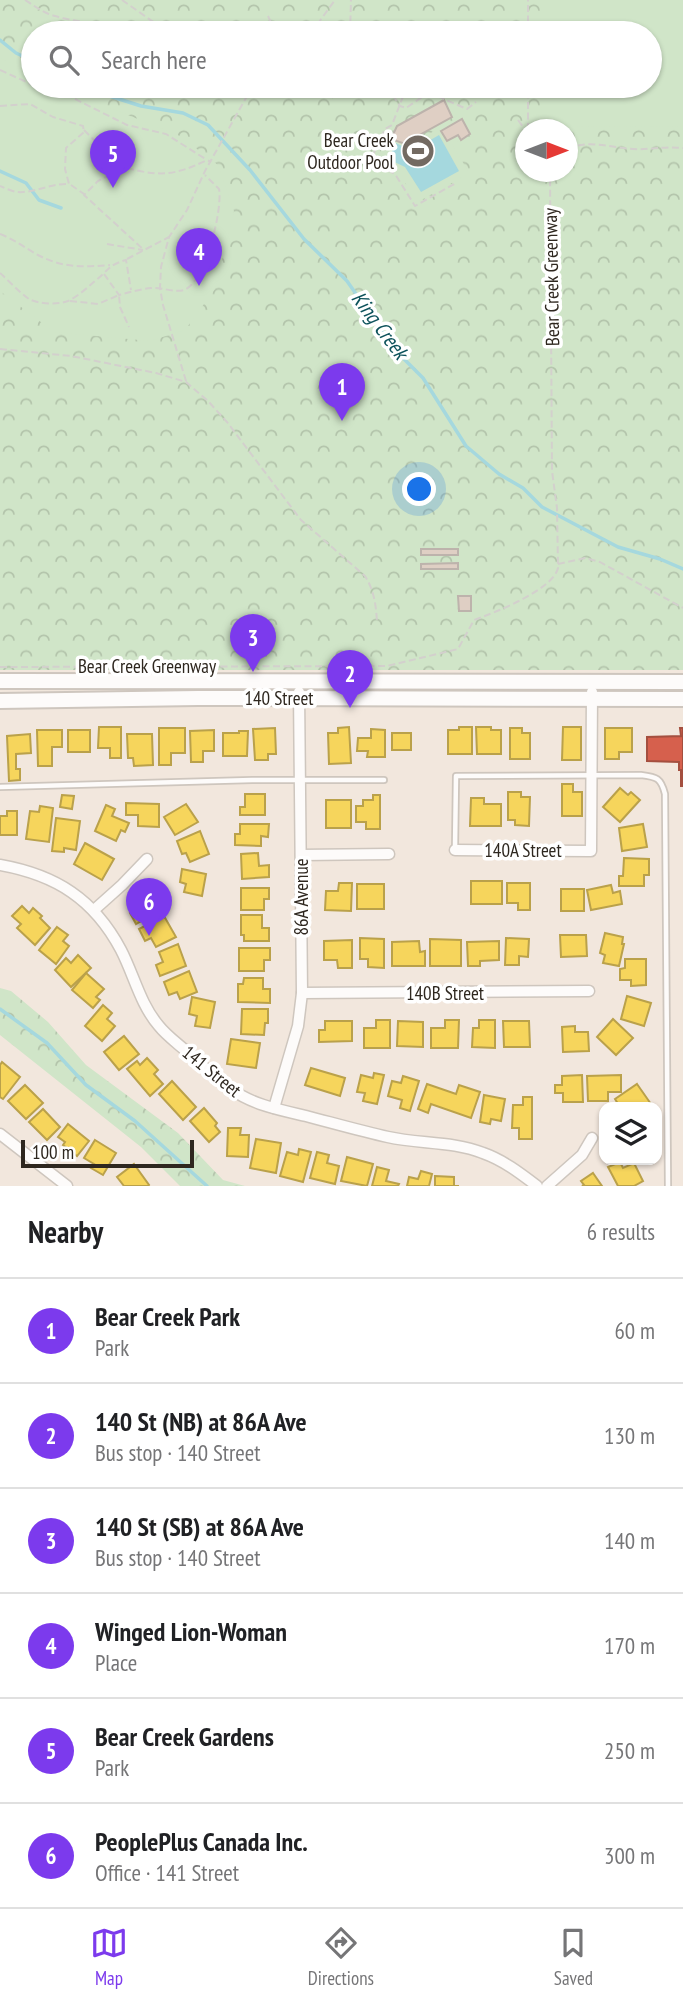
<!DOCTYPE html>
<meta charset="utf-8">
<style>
:root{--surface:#fff;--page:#f6f6f6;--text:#202124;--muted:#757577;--line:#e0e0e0;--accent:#7c3aed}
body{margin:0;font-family:"PT Sans Narrow",sans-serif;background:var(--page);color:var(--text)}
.controls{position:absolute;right:21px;bottom:21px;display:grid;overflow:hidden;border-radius:14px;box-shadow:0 2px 5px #0004}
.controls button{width:63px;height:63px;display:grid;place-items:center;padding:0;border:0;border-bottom:2px solid var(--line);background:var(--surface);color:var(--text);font:35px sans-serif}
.compass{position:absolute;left:515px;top:119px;width:63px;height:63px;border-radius:50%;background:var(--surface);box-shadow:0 2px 5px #0004;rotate:90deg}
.scale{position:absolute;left:21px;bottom:18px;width:173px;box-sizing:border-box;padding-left:7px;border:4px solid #2e271f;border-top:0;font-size:19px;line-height:24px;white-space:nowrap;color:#2e271f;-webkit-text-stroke:5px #fff;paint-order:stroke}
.you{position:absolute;left:420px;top:490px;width:24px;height:24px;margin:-18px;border:5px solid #fff;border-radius:50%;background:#1a73e8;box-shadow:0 0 0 10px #1a73e833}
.badge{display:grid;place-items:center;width:46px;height:46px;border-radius:50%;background:var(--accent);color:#fff;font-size:23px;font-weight:700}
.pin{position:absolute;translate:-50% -58px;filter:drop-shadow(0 2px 4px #0008)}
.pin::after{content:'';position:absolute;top:37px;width:24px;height:21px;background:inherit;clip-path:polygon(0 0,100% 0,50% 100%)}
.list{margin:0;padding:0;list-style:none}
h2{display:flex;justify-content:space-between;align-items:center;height:91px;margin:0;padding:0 28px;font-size:30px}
h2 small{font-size:23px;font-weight:400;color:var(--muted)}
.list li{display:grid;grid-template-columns:46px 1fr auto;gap:21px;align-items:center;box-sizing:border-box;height:105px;padding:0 28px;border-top:2px solid var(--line)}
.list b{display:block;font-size:26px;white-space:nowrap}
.list p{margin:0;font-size:23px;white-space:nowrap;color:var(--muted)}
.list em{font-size:23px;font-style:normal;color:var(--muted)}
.icon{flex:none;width:38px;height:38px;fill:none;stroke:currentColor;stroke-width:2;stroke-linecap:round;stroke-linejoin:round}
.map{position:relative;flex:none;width:683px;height:1186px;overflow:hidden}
.search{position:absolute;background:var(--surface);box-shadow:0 2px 5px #0004;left:21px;right:21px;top:21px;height:77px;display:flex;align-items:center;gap:18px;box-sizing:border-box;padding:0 24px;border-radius:38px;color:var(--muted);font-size:26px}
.sheet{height:721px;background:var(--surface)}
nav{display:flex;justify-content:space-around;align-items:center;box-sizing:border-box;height:98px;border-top:2px solid var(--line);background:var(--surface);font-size:19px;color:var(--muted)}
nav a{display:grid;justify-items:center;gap:4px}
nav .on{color:var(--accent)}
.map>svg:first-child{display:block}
.forest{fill:url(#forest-crowns);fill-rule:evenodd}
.garden{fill:#d0e5c8}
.water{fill:#a5d8de}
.homes{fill:#f6d55c;stroke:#baa14a;stroke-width:2}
.shops{fill:#d6604d;stroke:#a44f3f;stroke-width:2}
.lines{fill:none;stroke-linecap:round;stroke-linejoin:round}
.stream{stroke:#a5d8de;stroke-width:3.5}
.building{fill:#dfcfc4;stroke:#bdb3ac;stroke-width:2}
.lane-casing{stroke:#cec6be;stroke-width:8}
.street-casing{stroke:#cec6be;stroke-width:13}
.secondary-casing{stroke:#cec6be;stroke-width:18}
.path{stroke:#d3d0cd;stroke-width:2;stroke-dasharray:7 3.5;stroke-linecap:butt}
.lane{stroke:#fdfbfa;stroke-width:4.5}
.street{stroke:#fdfbfa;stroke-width:10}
.secondary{stroke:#fdfbfa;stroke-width:14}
.labels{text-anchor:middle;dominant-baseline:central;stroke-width:7;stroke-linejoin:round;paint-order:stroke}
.poi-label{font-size:19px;fill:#2e271f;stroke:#fff;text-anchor:end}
.street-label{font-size:19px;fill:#2e271f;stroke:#fff}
.water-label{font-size:21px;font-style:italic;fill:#0e535c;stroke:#fff}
</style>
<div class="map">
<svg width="683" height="1186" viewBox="0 0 683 1186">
<defs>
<pattern id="forest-crowns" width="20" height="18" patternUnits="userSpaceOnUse" patternTransform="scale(1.75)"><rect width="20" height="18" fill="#d0e5c8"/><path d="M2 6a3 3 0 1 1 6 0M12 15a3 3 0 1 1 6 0" fill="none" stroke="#b3c4ab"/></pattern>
</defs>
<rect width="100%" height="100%" fill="#f2e7dd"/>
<g class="forest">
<path d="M0,0H683V670H0ZM33,33H650V86H33ZM526,130H568V172H526Z"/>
<path d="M0,988L11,991L48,1022L86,1065L178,1133L223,1180L245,1186H180L141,1147L0,1035Z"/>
</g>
<g class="garden">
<path d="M542,0H683V127L541,126L542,86H650V33H542Z"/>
<path d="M0,58L33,74V86H56L180,136L218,165L234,211L215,289L185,330L150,341L54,332L0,291Z"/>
<path d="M444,100L452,115L416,137L417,140L440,128L445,129L462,119L470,134L452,144L468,171L466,175L416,203L398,170L377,159L389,133L393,134L397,126Z"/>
</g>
<path class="water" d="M439,135L459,171L421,192L405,167L388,159L396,143L412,151Z"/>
<g class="homes">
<path d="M99,727H121V758H110V748H98Z"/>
<path d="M349,727L351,763L329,764L328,733H338V728Z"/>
<path d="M459,727H472V754H448V730H459Z"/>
<path d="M476,727H491V730H501V754H477Z"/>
<path d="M563,727H581V760H562Z"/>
<path d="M159,728H185V753H171V765H159Z"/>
<path d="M275,728L276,754H268V760H255L253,729Z"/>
<path d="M510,728H522V733H530V759H510Z"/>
<path d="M605,728H632V752H619V759H605Z"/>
<path d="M371,729L385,730V757H367L368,751H357L358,738H371Z"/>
<path d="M37,730H62V747H52V766H38Z"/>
<rect x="68" y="730" width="22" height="22"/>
<path d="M214,730V751H203V762H191L190,731Z"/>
<path d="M239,731H248L247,756H223V733H239Z"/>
<rect x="392" y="733" width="19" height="17"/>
<path d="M30,734L31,753L16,754V769H20V780L9,781L7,736Z"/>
<path d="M127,734H152L153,765L134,766L133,758H128Z"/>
<path d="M562,784H573V792H582V816H562Z"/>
<path d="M620,788L628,795L631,792L640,800L620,822L603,807Z"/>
<path d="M508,792H521V797H530L529,826L515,825V820H508Z"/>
<path d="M245,794H265V815H240V807H245Z"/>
<path d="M62,795L74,796L72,809L60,807Z"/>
<path d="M373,795H380V829H366V822H356V806H363V800H373Z"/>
<path d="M471,798H484V804H501V826H470Z"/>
<rect x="326" y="800" width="25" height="28"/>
<path d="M126,803L159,804V827L138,826V815H126Z"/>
<path d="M186,804L198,822L175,835L164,817Z"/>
<path d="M106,805L115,809L112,816L129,823L125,832L121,830L116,841L95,831Z"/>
<path d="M40,806L53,808L49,842L26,839L30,811L39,812Z"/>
<path d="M7,811H17V835H0V816H7Z"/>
<path d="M56,818L80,821L76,850L64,848V852L52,851Z"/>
<path d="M240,824H269L268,837L261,836V846L235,845V834H240Z"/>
<path d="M643,824L647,847L622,851L619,828Z"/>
<path d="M200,831L209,854L190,862L186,853L182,854L177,841Z"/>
<path d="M85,843L114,859L102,880L74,864Z"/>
<path d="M258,853L259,866L269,865V877L242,879L241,854Z"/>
<path d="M624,858L649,859V875H644V886H619V876H623Z"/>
<path d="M182,869L206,874L202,896L184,892L186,884L180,882Z"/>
<rect x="471" y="881" width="31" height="23"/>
<path d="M339,883H352L351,911L325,910L326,891H338Z"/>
<path d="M507,883H530V910H518V903H507Z"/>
<rect x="357" y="884" width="27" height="25"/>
<path d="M611,885L613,893L620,891L622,904L591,910L587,890Z"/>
<path d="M241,888H269V899H264V910H241Z"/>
<rect x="561" y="889" width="23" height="22"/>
<path d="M149,895L158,911L136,924L130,913L132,911L129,906Z"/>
<path d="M22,906L29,913L33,908L42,916L40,918L50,928L35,945L17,928L21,924L12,916Z"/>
<path d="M241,915H262V928H269V941H244V935H241Z"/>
<path d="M164,916L176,937L156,947L151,938L145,941L139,929Z"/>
<path d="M57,927L68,935L63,941L69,946L56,964L39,950Z"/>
<path d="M605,933L623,937L622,944H624L619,966L603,963L605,955L600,953Z"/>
<path d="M560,935H586L587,956L561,957Z"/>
<path d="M360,938L384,939V968L368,967V959H360Z"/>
<path d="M506,938L529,939L528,957L519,956V965H505Z"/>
<path d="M430,939L461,940V966H430Z"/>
<path d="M352,940V968H338L337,960H324V941Z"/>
<path d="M419,941L420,952L425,951V966H392V942Z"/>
<path d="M499,941V960L480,961V966H468L467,942Z"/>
<path d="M178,944L186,966L160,976L156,965L163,962L159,952Z"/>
<path d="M239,948H270V960H264V971H239Z"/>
<path d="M78,955L91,968L71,987L55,970L66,958L71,963Z"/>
<path d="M625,959H646V985L631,986V980H620V969L625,968Z"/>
<path d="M189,971L197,992L180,999L177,992L169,995L164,982Z"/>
<path d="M86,973L104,989L96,997L100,1000L93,1008L72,990Z"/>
<path d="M244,978H263V989H270V1003L238,1002V984H243Z"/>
<path d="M627,996L651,1003L644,1026L621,1019Z"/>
<path d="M192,997L215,1002L210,1028L195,1026L197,1016L189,1014Z"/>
<path d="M103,1005L112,1013L107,1019L115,1026L102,1041L85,1026Z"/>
<path d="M242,1009H268V1023H265L264,1035L241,1034Z"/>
<path d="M613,1019L633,1038L616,1055L597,1037Z"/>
<path d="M376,1020H390V1048H364V1028H376Z"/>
<path d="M445,1020H459L458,1048H431V1028H445Z"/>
<path d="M479,1020H495V1048L472,1047L473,1028H479Z"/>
<path d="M325,1021H352V1041L319,1042V1030H325Z"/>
<path d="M398,1021L423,1022V1047L397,1046Z"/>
<path d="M503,1021H529L530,1047H504Z"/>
<path d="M575,1026V1032H588L589,1051L563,1052L562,1027Z"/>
<path d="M124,1036L139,1054L119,1070L104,1052Z"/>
<path d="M231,1039L260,1043L256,1068L227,1064Z"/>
<path d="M147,1058L158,1070L154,1074L163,1084L150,1096L127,1069L137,1061L140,1065Z"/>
<path d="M2,1062L20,1077L3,1099L0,1097V1065Z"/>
<path d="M311,1068L345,1078L340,1096L305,1085Z"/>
<path d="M374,1073L384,1075L377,1104L363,1101L365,1093L357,1092L361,1075L373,1078Z"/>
<path d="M582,1075L583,1102H563V1093H555V1085H562V1076Z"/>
<path d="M621,1075V1092H608V1101H588L587,1076Z"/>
<path d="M403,1076L419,1081L410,1111L400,1108L402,1100L388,1096L392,1081L401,1083Z"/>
<path d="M172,1081L196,1107L183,1120L159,1094Z"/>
<path d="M427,1084L456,1094L459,1085L480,1092L471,1118L431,1104L428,1113L418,1109Z"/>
<path d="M637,1084L651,1104L645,1107H620L615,1099Z"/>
<path d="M25,1085L43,1103L26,1119L8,1101Z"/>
<path d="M484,1095L505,1099L501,1121L491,1119L490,1124L480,1122Z"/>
<path d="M523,1097H532V1139H519V1128H512L513,1105H523Z"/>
<path d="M204,1108L217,1123L215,1126L220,1132L209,1142L190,1121Z"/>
<path d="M43,1109L60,1127L47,1140L29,1122Z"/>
<path d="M68,1124L89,1141L77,1156L63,1145L65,1142L58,1137Z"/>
<path d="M228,1128H241L240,1135H249L248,1157L227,1156Z"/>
<path d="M256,1139L281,1143L276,1173L250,1168Z"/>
<path d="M95,1140L116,1153L103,1175L91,1168L94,1164L84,1158Z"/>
<path d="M299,1149L311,1152L303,1182L280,1176L287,1152L298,1155Z"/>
<path d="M317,1152L329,1155L327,1163L339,1166L335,1184L310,1178Z"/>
<path d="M347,1157L373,1164L367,1186L341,1181Z"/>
<path d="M620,1162L623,1168L634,1163L643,1181L634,1186H618L608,1167Z"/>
<path d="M134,1164L149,1185L148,1186H124L117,1177Z"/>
<path d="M377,1167L389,1170L386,1181L399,1184L398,1186H372Z"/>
<path d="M421,1171L432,1174L429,1186H407L409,1177L418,1179Z"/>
<path d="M593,1173L602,1186H582L584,1185L581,1181Z"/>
<path d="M435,1176L454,1177V1186H459H435Z"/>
</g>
<path class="shops" d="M680,728H683V786H681V770H679V762L647,761V737L681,736Z"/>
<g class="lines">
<g class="stream">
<path d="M0,40L16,53L33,61"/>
<path d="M78,86L141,106L183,113L208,125L250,170L304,239L347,281L395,350L423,378L466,446L499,474L523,488L542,507L618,547L660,559L683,569"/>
<path d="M0,171L26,183L39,200L61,208"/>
<path d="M0,1009L47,1043L86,1085L135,1121L207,1186"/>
</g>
</g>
<g class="building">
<path d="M316,86H336L332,97L314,92Z"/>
<path d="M444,100L452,117L416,137L417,141L408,145L391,139L397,126Z"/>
<path d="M462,119L470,134L461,140L458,135L447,141L441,131Z"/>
<rect x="421" y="549" width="37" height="6"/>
<path d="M458,563V569H421V564Z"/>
<path d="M458,596H471V611H459Z"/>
</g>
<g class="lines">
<defs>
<g id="lane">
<path d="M0,787L252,780H384"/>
<path d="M455,849L456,776L641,775C657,777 661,778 665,794L668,1186"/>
</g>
<g id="street">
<path d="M455,850L591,851L592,692"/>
<path d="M301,855L389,854"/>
<path d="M0,865C56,875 94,899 121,950C134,975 140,1004 159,1026C166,1035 177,1043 186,1051C201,1064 215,1078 231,1089C253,1105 280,1110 306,1116C333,1123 361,1131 388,1137C419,1144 453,1141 483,1153C503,1160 520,1173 537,1186"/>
<path d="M94,910L122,885L147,859"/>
<path d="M302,993L589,991"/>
<path d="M274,1108L298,1026L302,993L299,692"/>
<path d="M0,1134L67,1186"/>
<path d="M547,1186L582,1155L592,1138"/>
</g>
<g id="secondary">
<path d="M0,681L683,682"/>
<path d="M0,701L198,698L683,699"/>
</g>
</defs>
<use href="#lane" class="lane-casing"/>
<use href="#street" class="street-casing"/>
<use href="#secondary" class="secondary-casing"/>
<g class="path">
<path d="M25,0C35,6 43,13 55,16C78,23 102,22 125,33"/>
<path d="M122,0L162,28L175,33"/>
<path d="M268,16L276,33"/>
<path d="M311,33L335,0"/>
<path d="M350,33L351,0"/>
<path d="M528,33V0"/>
<path d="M0,70L33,85"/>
<path d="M35,86L71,97L127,125L166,134L207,160"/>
<path d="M387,86L400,106L406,108L425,95"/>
<path d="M407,86L392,125L385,129L370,161L395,174L415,206L456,183"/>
<path d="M409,86L426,95L432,94L467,109L476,102"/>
<path d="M0,106L30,104L53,117L83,126L84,132L66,148L65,169L69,184C53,183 39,191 23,192C15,193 7,189 0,186"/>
<path d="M518,120L526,131"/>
<path d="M84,130L108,154L126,167L98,181L84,195L144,250"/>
<path d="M528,130V86"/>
<path d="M568,149C588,139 612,148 633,149C650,150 665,146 683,148"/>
<path d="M127,168C161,177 176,175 207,160L211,162"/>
<path d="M71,185L84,194"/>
<path d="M0,234C16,240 29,251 44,258C66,268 87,267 110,265"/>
<path d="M107,244L143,250"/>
<path d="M127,259L169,237"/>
<path d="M0,273C9,281 19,292 29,299C38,304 58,305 68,301C77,297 87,288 95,281C109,270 108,265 126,260L131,290"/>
<path d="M104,274L119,295C130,292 141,289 151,288C162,287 174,293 184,290C205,283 223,209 219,189L205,175"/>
<path d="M70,301L98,304L119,295L120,307L129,327"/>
<path d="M0,349L71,356L156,373L186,382L208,401L227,422L301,520L365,576C374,590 376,605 377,622"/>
<path d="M186,381L163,305L160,288L161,267L169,237L187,210L205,171L247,96L261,86"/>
<path d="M558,564L585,558L600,562L683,608"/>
<path d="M0,667L387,666L458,649L474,620C494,613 553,590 558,568L557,508L552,471L550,172"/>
</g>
<use href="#lane" class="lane"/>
<use href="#street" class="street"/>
<use href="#secondary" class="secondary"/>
</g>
<defs>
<symbol id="stadium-disc" viewBox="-11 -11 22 22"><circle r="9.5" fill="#736a62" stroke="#fff"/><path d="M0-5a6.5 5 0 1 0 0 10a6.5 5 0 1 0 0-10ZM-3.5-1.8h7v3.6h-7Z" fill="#fff"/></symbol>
</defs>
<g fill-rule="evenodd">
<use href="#stadium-disc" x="399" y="132" width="38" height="38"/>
</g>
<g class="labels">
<g class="poi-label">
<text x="394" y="140">Bear Creek<tspan x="394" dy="22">Outdoor Pool</tspan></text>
</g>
<g class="street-label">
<text transform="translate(551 277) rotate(-91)">Bear Creek Greenway</text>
<text x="147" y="666">Bear Creek Greenway</text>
<text x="279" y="698">140 Street</text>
<text x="523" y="850">140A Street</text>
<text transform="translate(301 897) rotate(-90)">86A Avenue</text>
<text x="445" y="993">140B Street</text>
<text transform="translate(212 1071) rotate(39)">141 Street</text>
</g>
<g class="water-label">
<text transform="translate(380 325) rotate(53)">King Creek</text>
</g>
</g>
</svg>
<div class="controls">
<button><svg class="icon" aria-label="layers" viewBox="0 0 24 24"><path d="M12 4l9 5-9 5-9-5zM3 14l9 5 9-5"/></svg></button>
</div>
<svg class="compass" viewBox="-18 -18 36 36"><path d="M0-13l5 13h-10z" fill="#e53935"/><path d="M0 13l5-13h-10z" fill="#757577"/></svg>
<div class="scale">100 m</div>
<div class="you"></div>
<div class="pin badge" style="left:342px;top:421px">1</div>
<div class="pin badge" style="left:350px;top:708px">2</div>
<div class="pin badge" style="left:253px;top:672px">3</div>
<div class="pin badge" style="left:199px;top:286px">4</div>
<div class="pin badge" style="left:113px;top:188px">5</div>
<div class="pin badge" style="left:149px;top:936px">6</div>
<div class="search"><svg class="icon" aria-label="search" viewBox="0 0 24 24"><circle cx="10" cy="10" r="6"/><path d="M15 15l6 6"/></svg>Search here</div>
</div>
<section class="sheet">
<h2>Nearby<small>6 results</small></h2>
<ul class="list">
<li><span class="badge">1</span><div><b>Bear Creek Park</b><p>Park</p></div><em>60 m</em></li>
<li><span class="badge">2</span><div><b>140 St (NB) at 86A Ave</b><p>Bus stop · 140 Street</p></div><em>130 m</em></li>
<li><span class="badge">3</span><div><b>140 St (SB) at 86A Ave</b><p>Bus stop · 140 Street</p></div><em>140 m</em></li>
<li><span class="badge">4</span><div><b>Winged Lion-Woman</b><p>Place</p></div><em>170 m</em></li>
<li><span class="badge">5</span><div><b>Bear Creek Gardens</b><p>Park</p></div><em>250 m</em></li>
<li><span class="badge">6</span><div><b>PeoplePlus Canada Inc.</b><p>Office · 141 Street</p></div><em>300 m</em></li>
</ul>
</section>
<nav>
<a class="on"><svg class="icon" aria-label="map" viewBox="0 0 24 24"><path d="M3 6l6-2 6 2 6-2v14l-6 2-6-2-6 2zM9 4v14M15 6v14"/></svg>Map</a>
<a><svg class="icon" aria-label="directions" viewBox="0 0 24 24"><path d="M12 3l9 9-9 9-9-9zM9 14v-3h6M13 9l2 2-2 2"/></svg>Directions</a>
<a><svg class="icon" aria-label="saved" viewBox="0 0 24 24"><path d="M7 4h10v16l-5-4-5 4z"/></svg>Saved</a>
</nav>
